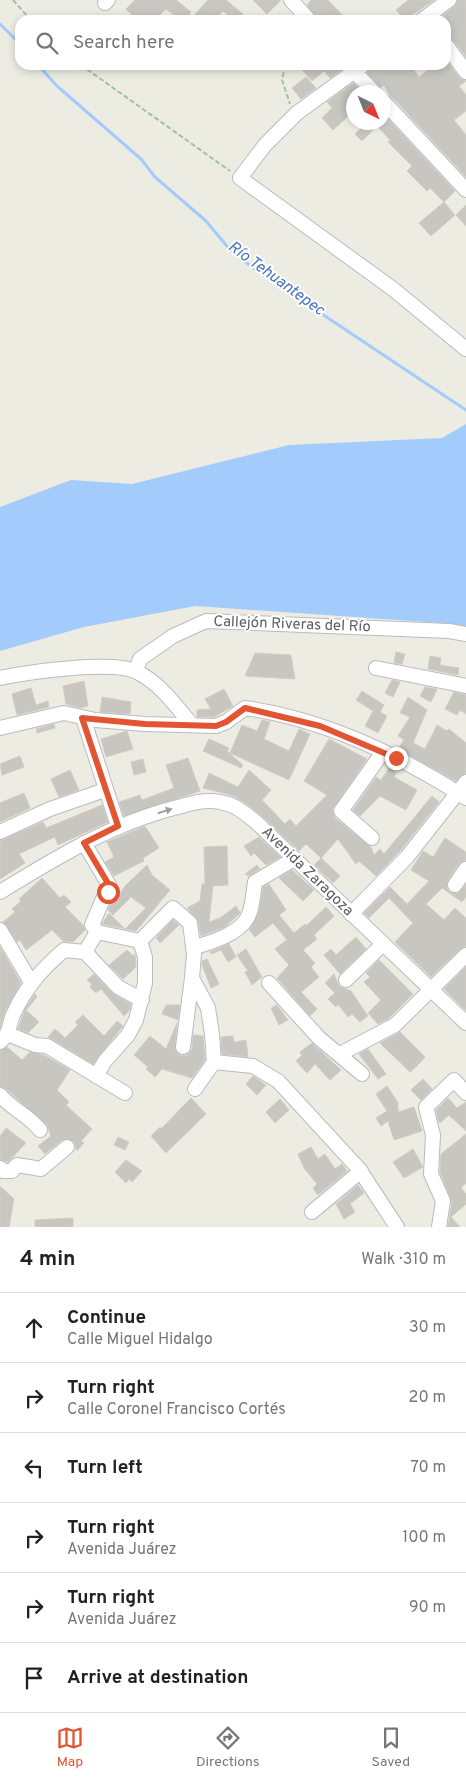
<!DOCTYPE html>
<meta charset="utf-8">
<style>
:root{--surface:#fff;--page:#f2f2f2;--text:#222;--muted:#767676;--line:#e0e0e0;--accent:#e35432}
body{margin:0;font-family:Overpass,sans-serif;background:var(--page);color:var(--text)}
.compass{position:absolute;left:346px;top:85px;width:45px;height:45px;border-radius:50%;background:var(--surface);box-shadow:0 2px 8px #0003;rotate:137deg}
.stop{position:absolute;width:15px;height:15px;margin:-11px;border:4px solid #e35432;border-radius:50%;background:#fff}
.stop.end{background:#e35432;border-color:#fff;box-shadow:0 1px 5px #0008}
.list{margin:0;padding:0;list-style:none}
h2{display:flex;justify-content:space-between;align-items:center;height:65px;margin:0;padding:0 20px;font-size:21px}
h2 small{font-size:16px;font-weight:400;color:var(--muted)}
.list li{display:grid;grid-template-columns:32px 1fr auto;gap:15px;align-items:center;box-sizing:border-box;height:70px;padding:0 20px;border-top:1px solid var(--line)}
.list b{display:block;font-size:19px;white-space:nowrap}
.list p{margin:0;font-size:16px;white-space:nowrap;color:var(--muted)}
.list em{font-size:16px;font-style:normal;color:var(--muted)}
.icon{flex:none;width:28px;height:28px;fill:none;stroke:currentColor;stroke-width:2;stroke-linecap:round;stroke-linejoin:round}
.map{position:relative;flex:none;width:466px;height:1227px;overflow:hidden}
.search{position:absolute;background:var(--surface);box-shadow:0 2px 8px #0003;left:15px;right:15px;top:15px;height:55px;display:flex;align-items:center;gap:12px;box-sizing:border-box;padding:0 18px;border-radius:15px;color:var(--muted);font-size:19px}
.sheet{height:485px;background:var(--surface)}
nav{display:flex;justify-content:space-around;align-items:center;box-sizing:border-box;height:70px;border-top:1px solid var(--line);background:var(--surface);font-size:14px;color:var(--muted)}
nav a{display:grid;justify-items:center;gap:2px}
nav .on{color:var(--accent)}
.map>svg:first-child{display:block}
.water{fill:#a3cbfc}
.lines{fill:none;stroke-linecap:round;stroke-linejoin:round}
.stream{stroke:#a3cbfc;stroke-width:3}
.building{fill:#c8c6c0;stroke:#d1cec1}
.street-casing{stroke:#babbc1;stroke-width:16}
.path{stroke:#99c4aa;stroke-width:2;stroke-dasharray:5 2.5;stroke-linecap:butt}
.street{stroke:#fff;stroke-width:14}
.oneway{fill:#9d9ea1}
.route{stroke:#e35432;stroke-width:6}
.labels{text-anchor:middle;dominant-baseline:central;stroke-width:4;stroke-linejoin:round;paint-order:stroke}
.street-label{font-size:15px;fill:#5b5d63;stroke:#fff}
.water-label{font-size:16px;font-style:italic;fill:#4774be;stroke:#fff}
</style>
<div class="map">
<svg width="466" height="1227" viewBox="0 0 466 1227">
<rect width="100%" height="100%" fill="#edece2"/>
<path class="water" d="M466,424V631L441,623L195,606L84,627L0,651V507L71,480L132,484L289,445L442,438Z"/>
<g class="lines">
<g class="stream">
<path d="M0,24L20,44"/>
<path d="M38,65L57,86L141,159L155,177L206,221L231,251L256,270L466,410"/>
</g>
</g>
<g class="building">
<path d="M135,0H176L191,12L185,20H181L166,9L155,20H137L126,9Z"/>
<path d="M208,0H226L243,14L238,20H235L223,11L214,20H190Z"/>
<path d="M253,0H281L267,14Z"/>
<path d="M311,0H328L347,20H318L307,5Z"/>
<path d="M408,0H434L405,20L396,10Z"/>
<path d="M458,0H466V57L453,40L446,36V20H437L454,7Z"/>
<path d="M446,60L459,77L466,81L459,86L466,95V111L454,120L466,135V177L390,95L384,85L381,87L367,73L372,65H410L419,77L435,65H446Z"/>
<path d="M298,65H339L341,70L330,78L324,71L312,81Z"/>
<path d="M306,77L316,88L301,99L292,88Z"/>
<path d="M353,83L361,91L354,92V111L333,130L322,118L332,108L327,102Z"/>
<path d="M387,118L455,191L444,202L430,188L427,191L407,171L412,166L388,142L390,140L377,126L362,141L355,134L367,122H384Z"/>
<path d="M444,202L455,215L431,236L419,223Z"/>
<path d="M466,205V226L456,215Z"/>
<path d="M396,652L405,654L402,664L394,663Z"/>
<path d="M255,653L291,655L295,679L245,676Z"/>
<path d="M430,656L441,658L440,665L459,668L458,675L428,669Z"/>
<path d="M392,680L400,682L393,697L385,693Z"/>
<path d="M84,681L88,706L80,708L66,704L63,686Z"/>
<path d="M425,687L437,689L431,702L420,696Z"/>
<path d="M31,688L36,705L48,701L49,707L17,715L12,694Z"/>
<path d="M224,689L233,706L214,717H197V710L211,709L205,699Z"/>
<path d="M362,691L384,705L380,712L387,716L378,733L365,726L373,711L356,700Z"/>
<path d="M454,692L466,695V714L460,710L457,715L445,709Z"/>
<path d="M102,697L131,702L130,714L100,712Z"/>
<path d="M408,697L427,710L413,743L425,749L437,725L447,731L449,729L466,743V773L456,781L398,749L404,740L398,736L410,717L400,713Z"/>
<path d="M262,720L270,722L264,739L289,751L299,729L310,734L289,780L230,753L242,725L257,731Z"/>
<path d="M54,724L55,728L37,733L36,729Z"/>
<path d="M127,731L133,749L106,757L101,739Z"/>
<path d="M209,739L229,748L227,751L243,765L241,768L203,751Z"/>
<path d="M329,739L367,759L332,810L335,818L371,847L374,855L380,849L384,854L432,796L439,802L400,851L376,876L359,861L356,864L338,839L321,858L306,844L299,851L262,816L244,802L231,795L203,788L209,773L238,787L249,770L271,790L262,800L285,824L290,819L296,826L327,795L304,781Z"/>
<path d="M20,756L24,767L2,775L0,764Z"/>
<path d="M188,758L200,791L124,816L119,802L140,795L142,800L174,788L166,765Z"/>
<path d="M143,759L146,772L134,775L131,762Z"/>
<path d="M389,768L396,773L394,777L417,790L406,810L380,796L360,816L353,810L376,777L381,780Z"/>
<path d="M70,770L79,790L59,797L51,779Z"/>
<path d="M24,793L30,808L0,822V803Z"/>
<path d="M102,805L108,822L58,845L55,837L19,854L25,863L0,879V841L43,822L46,828Z"/>
<path d="M145,826L159,848L143,858L144,861L114,876L105,862L114,857L107,842Z"/>
<path d="M259,837L280,857L266,865L254,853L251,856L244,846Z"/>
<path d="M445,838L466,852V860L459,864L448,880L447,888L450,892L458,893L466,884V897L462,902L442,888L426,904L444,920L455,908L466,918V946L460,949L431,977L395,942L413,923L389,898L369,918L364,913L390,887L407,904L429,881L411,870L423,851L433,857Z"/>
<path d="M227,846L228,885L213,886L209,922L220,918L236,906L240,913L225,927L201,936L198,921L187,908L200,901L202,884H205L204,847Z"/>
<path d="M321,858L340,876L333,883L314,865Z"/>
<path d="M147,865L152,875L170,890L136,931L102,924L109,913L125,929L146,908L131,897L113,915L108,910L113,898L115,900L126,885Z"/>
<path d="M257,865L260,869L249,876L245,874Z"/>
<path d="M292,870L314,890L303,901L279,878Z"/>
<path d="M42,878L60,898L64,895L71,902L65,907L83,925L85,930L73,942L63,941L52,930L26,950L20,940L17,942L3,922L15,912L12,909L21,901L19,899Z"/>
<path d="M269,884L286,910L279,915L294,933L305,924L306,926L326,907L334,916L314,935L317,939L303,950L315,963L311,967L319,977L301,992L317,1009L310,1016L277,978L289,965L275,949L287,940L273,923L255,937L249,930L258,914L263,887Z"/>
<path d="M173,920L179,925L160,943L156,938Z"/>
<path d="M356,937L366,949L340,974L324,955L331,949L336,955Z"/>
<path d="M229,944L236,957L228,962L221,950L211,954L210,952Z"/>
<path d="M0,947L21,983L5,1011L0,1028Z"/>
<path d="M246,949L262,977L252,985L245,972L248,971L237,955Z"/>
<path d="M127,950L133,956L135,954L136,967L123,979L109,965Z"/>
<path d="M207,959L219,984L211,988L202,965V961Z"/>
<path d="M379,960L413,994L388,1019L378,1024L368,1013L381,1000L364,982L370,977L366,973Z"/>
<path d="M466,967V1011L444,989Z"/>
<path d="M94,974L112,993L131,1004L129,1011L124,1016L101,989L96,993L90,987L92,984L87,980Z"/>
<path d="M334,974L339,986L351,991L368,1016L360,1022L352,1014L348,1017L338,1004L336,1007L328,999L335,993L325,983Z"/>
<path d="M35,994L37,997L26,1010L39,1022L28,1033L18,1029L25,1009Z"/>
<path d="M166,1005H180L178,1020L162,1014Z"/>
<path d="M277,1005L288,1020L279,1025L271,1008Z"/>
<path d="M83,1015L104,1036L117,1021L123,1026L93,1064L48,1037L55,1029L65,1038L78,1025L75,1022Z"/>
<path d="M177,1023L175,1051L181,1056L187,1055L192,1049L193,1035L203,1036L205,1060L192,1078L162,1069L155,1077L146,1069L148,1067L134,1055L150,1036L166,1049Z"/>
<path d="M400,1032L425,1057L419,1064L416,1062L418,1065L410,1072L380,1043Z"/>
<path d="M233,1036L234,1042L246,1040L248,1057L222,1054L221,1037Z"/>
<path d="M312,1043L341,1070L330,1080L315,1064L307,1073L296,1061L302,1055L300,1052Z"/>
<path d="M7,1047L22,1060L30,1052L44,1055L70,1070L57,1090L69,1102L66,1105L92,1129L81,1141L84,1143L77,1151L74,1142L69,1139L62,1140L45,1154L38,1146L51,1136L47,1125L6,1089L0,1086V1051Z"/>
<path d="M368,1049L386,1074L378,1079L359,1054Z"/>
<path d="M253,1076L266,1085L257,1095L246,1084Z"/>
<path d="M423,1079L432,1089L421,1100L411,1090Z"/>
<path d="M387,1086L398,1103V1112L414,1107L422,1131L394,1140L388,1121L381,1126L376,1118L387,1111L376,1094Z"/>
<path d="M191,1098L206,1114L166,1153L151,1136L160,1127L161,1129Z"/>
<path d="M448,1098L457,1108L466,1102V1131L449,1115L440,1123L438,1120L436,1110Z"/>
<path d="M280,1099L289,1110L275,1123L266,1112Z"/>
<path d="M6,1128L26,1143L8,1162L0,1159V1136Z"/>
<path d="M466,1134V1183L461,1188L466,1194V1204L451,1217L460,1227H448L452,1202L440,1172L441,1154Z"/>
<path d="M118,1137L129,1142L125,1150L114,1145Z"/>
<path d="M311,1147L318,1159L325,1154L335,1169L342,1164L347,1171L318,1195L313,1188L317,1184L304,1168L298,1154Z"/>
<path d="M413,1149L423,1167L404,1178L393,1162Z"/>
<path d="M126,1160L142,1171L132,1182L129,1179L126,1183L115,1172Z"/>
<path d="M358,1185L364,1193L350,1204L355,1212L344,1219L336,1204Z"/>
<path d="M0,1186L14,1199L9,1227H0Z"/>
<path d="M73,1218V1227H35V1220Z"/>
</g>
<g class="lines">
<defs>
<g id="street">
<path d="M291,0L309,20"/>
<path d="M105,3L108,0"/>
<path d="M422,20L449,0"/>
<path d="M446,45L466,72"/>
<path d="M363,65L297,113L265,145L240,178L393,289L466,349"/>
<path d="M349,66L374,92"/>
<path d="M384,102L466,190"/>
<path d="M376,668L466,686"/>
<path d="M136,671L140,659L173,636L206,621L449,631L466,634"/>
<path d="M0,678C28,672 113,660 137,672C160,683 176,706 192,725"/>
<path d="M83,718L118,826"/>
<path d="M0,728L64,713L95,720L145,724L216,726L226,722L245,708C323,719 401,756 466,798"/>
<path d="M0,832L50,809L105,790"/>
<path d="M372,838L341,811L383,752"/>
<path d="M455,885L466,869"/>
<path d="M0,892C57,857 113,823 178,807C192,803 206,799 220,802C235,804 244,813 256,822L466,1023"/>
<path d="M351,914L407,857L466,782"/>
<path d="M0,930L31,982"/>
<path d="M97,932L140,941"/>
<path d="M140,941L173,908L190,923L194,954L192,978L208,1008L212,1034L214,1062L195,1089"/>
<path d="M193,948C210,942 235,936 246,920C253,910 253,893 255,882L292,860"/>
<path d="M85,952L118,987L142,1000"/>
<path d="M346,980L383,944"/>
<path d="M269,983L319,1038L362,1074"/>
<path d="M8,1034L35,1045L47,1046L125,1093"/>
<path d="M0,1042C11,1032 8,1027 13,1015C25,988 42,969 64,950L85,952L97,932L92,925L109,885L84,843"/>
<path d="M183,1047L192,978"/>
<path d="M340,1054L395,1025L466,955"/>
<path d="M214,1062L253,1066L278,1081L359,1169L397,1227"/>
<path d="M96,1076L105,1061L128,1035L136,1020L145,983V957L140,941"/>
<path d="M0,1095C14,1111 26,1113 40,1130"/>
<path d="M0,1168L3,1171H12L17,1165L41,1169L67,1147"/>
<path d="M312,1212L361,1171"/>
<path d="M439,1227L443,1201L431,1174L433,1135L426,1107L454,1080L466,1093"/>
</g>
</defs>
<use href="#street" class="street-casing"/>
<g class="path">
<path d="M13,0L31,20"/>
<path d="M81,65L230,171"/>
<path d="M285,65L282,80L290,104"/>
</g>
<use href="#street" class="street"/>
</g>
<defs><path id="oneway-solid" d="M-6-.8H1V-3.2L6.5 0L1 3.2V.8H-6Z" transform="scale(1.25)"/></defs>
<use class="oneway" href="#oneway-solid" transform="translate(165 811) rotate(-17)"/>
<g class="lines">
<path class="route" d="M108,892L109,885L84,843L118,826L82,718L145,724L216,726L226,722L245,708L320,726L396,758"/>
</g>
<g class="labels">
<g class="street-label">
<text transform="translate(292 625) rotate(2)">Callejón Riveras del Río</text>
<text transform="translate(307 872) rotate(44)">Avenida Zaragoza</text>
</g>
<g class="water-label">
<text transform="translate(276 279) rotate(36)">Río Tehuantepec</text>
</g>
</g>
</svg>
<svg class="compass" viewBox="-18 -18 36 36"><path d="M0-13l5 13h-10z" fill="#e53935"/><path d="M0 13l5-13h-10z" fill="#767676"/></svg>
<div class="stop" style="left:108px;top:892px"></div>
<div class="stop end" style="left:396px;top:758px"></div>
<div class="search"><svg class="icon" aria-label="search" viewBox="0 0 24 24"><circle cx="10" cy="10" r="6"/><path d="M15 15l6 6"/></svg>Search here</div>
</div>
<section class="sheet">
<h2>4 min<small>Walk · 310 m</small></h2>
<ul class="list">
<li><svg class="icon" aria-label="ahead" viewBox="0 0 24 24"><path d="M12 20V5M6 11l6-6 6 6"/></svg><div><b>Continue</b><p>Calle Miguel Hidalgo</p></div><em>30 m</em></li>
<li><svg class="icon" aria-label="right" viewBox="0 0 24 24"><path d="M7 20v-9h11M14 6l5 5-5 5"/></svg><div><b>Turn right</b><p>Calle Coronel Francisco Cortés</p></div><em>20 m</em></li>
<li><svg class="icon" aria-label="left" viewBox="0 0 24 24"><path d="M17 20v-9H6M10 6l-5 5 5 5"/></svg><div><b>Turn left</b></div><em>70 m</em></li>
<li><svg class="icon" aria-label="right" viewBox="0 0 24 24"><path d="M7 20v-9h11M14 6l5 5-5 5"/></svg><div><b>Turn right</b><p>Avenida Juárez</p></div><em>100 m</em></li>
<li><svg class="icon" aria-label="right" viewBox="0 0 24 24"><path d="M7 20v-9h11M14 6l5 5-5 5"/></svg><div><b>Turn right</b><p>Avenida Juárez</p></div><em>90 m</em></li>
<li><svg class="icon" aria-label="arrive" viewBox="0 0 24 24"><path d="M6 21V4h12l-3 4 3 4H6"/></svg><div><b>Arrive at destination</b></div></li>
</ul>
</section>
<nav>
<a class="on"><svg class="icon" aria-label="map" viewBox="0 0 24 24"><path d="M3 6l6-2 6 2 6-2v14l-6 2-6-2-6 2zM9 4v14M15 6v14"/></svg>Map</a>
<a><svg class="icon" aria-label="directions" viewBox="0 0 24 24"><path d="M12 3l9 9-9 9-9-9zM9 14v-3h6M13 9l2 2-2 2"/></svg>Directions</a>
<a><svg class="icon" aria-label="saved" viewBox="0 0 24 24"><path d="M7 4h10v16l-5-4-5 4z"/></svg>Saved</a>
</nav>
